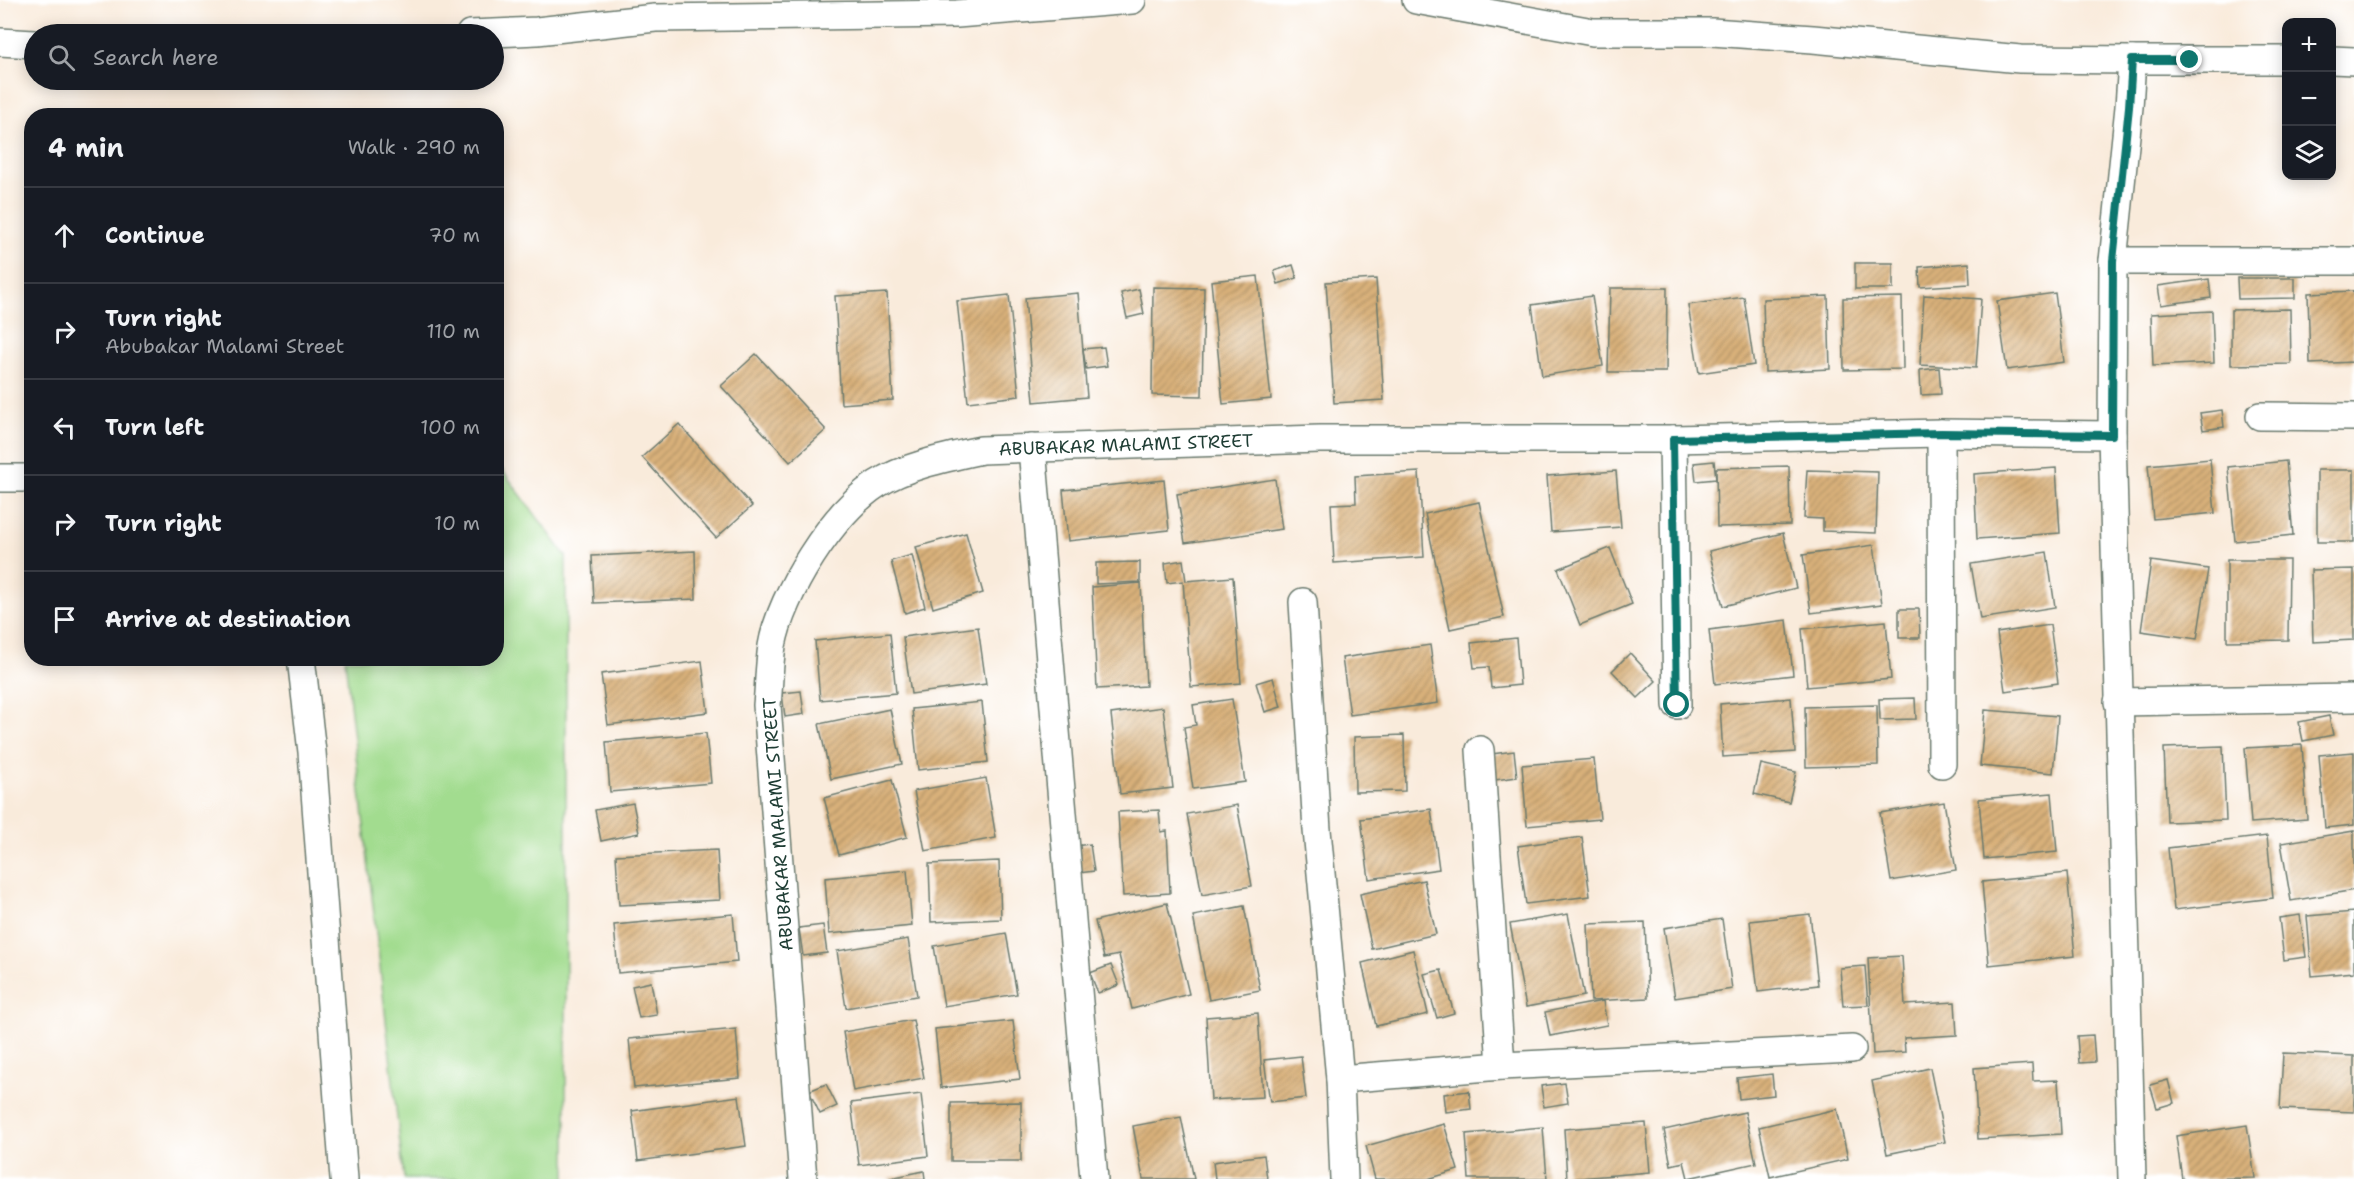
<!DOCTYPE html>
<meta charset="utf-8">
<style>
:root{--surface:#171b24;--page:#242831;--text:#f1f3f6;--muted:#9ea1a6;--line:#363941}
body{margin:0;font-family:"Shantell Sans",sans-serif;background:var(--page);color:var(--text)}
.controls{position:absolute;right:18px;top:18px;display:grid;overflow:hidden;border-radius:12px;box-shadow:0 3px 15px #0003}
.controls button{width:54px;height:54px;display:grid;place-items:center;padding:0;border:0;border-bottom:2px solid var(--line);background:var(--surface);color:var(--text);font:30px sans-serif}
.stop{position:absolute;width:18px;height:18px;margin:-14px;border:4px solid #0f766e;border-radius:50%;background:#fff}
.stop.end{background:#0f766e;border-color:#fff;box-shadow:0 2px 6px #0008}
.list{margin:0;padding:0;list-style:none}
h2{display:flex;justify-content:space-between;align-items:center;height:78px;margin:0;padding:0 24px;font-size:26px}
h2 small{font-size:20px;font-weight:400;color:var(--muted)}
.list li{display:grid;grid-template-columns:39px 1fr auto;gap:18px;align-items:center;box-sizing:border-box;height:96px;padding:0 24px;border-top:2px solid var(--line)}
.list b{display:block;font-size:22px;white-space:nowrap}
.list p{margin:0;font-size:20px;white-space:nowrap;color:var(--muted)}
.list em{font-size:20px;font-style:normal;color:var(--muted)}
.icon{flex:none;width:33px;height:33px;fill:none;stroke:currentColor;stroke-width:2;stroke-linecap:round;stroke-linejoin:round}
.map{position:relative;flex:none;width:2354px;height:1179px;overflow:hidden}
.search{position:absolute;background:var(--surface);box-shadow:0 3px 15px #0003;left:24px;top:24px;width:480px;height:66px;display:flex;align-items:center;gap:15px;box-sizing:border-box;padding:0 21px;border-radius:33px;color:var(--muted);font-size:22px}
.panel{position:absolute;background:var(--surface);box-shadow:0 3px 15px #0003;left:24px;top:108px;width:480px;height:558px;border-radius:24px}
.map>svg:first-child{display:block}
.grass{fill:#a2dc8f;stroke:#608c62;stroke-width:1.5}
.building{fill:url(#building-hatch)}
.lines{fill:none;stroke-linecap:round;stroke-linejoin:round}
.minor-casing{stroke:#6b7a6e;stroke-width:30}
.minor{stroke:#fff;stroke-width:27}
.route{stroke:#0f766e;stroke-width:8}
.labels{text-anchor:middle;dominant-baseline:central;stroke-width:5;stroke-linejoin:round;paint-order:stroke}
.street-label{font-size:18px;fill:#1f3d34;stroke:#fff}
</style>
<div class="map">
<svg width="2354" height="1179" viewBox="0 0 2354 1179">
<defs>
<pattern id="building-hatch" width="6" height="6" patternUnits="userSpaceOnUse" patternTransform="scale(1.5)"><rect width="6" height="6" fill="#d9b17a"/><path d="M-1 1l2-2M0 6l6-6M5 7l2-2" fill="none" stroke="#af9165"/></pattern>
</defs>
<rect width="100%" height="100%" fill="#fff"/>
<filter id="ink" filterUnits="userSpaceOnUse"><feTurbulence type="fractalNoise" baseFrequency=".0167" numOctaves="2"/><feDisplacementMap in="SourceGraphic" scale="12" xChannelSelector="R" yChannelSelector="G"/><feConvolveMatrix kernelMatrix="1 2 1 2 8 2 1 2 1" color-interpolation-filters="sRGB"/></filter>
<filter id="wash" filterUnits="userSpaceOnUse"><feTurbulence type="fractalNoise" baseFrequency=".008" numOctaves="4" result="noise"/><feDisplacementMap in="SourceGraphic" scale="24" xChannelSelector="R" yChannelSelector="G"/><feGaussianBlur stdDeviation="1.35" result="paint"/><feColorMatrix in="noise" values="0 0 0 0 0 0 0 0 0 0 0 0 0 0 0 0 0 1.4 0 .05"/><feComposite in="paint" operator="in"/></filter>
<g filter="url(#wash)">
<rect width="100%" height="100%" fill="#f9ebdb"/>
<path class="grass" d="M497,463L566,556V1179H404L345,659L496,658Z"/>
<g id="blocks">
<g class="building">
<rect x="1855" y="263" width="38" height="26"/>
<path d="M1969,263L1970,284L1920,287L1919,267Z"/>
<path d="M1293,265L1297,278L1278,284L1274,271Z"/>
<path d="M1258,276L1271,399L1223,404L1211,281Z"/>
<path d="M2237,278H2295V298L2238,299Z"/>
<path d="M1376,279L1384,400L1334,403L1326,282Z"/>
<path d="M2209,279L2211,298L2161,305L2158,286Z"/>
<path d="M1153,287L1204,288L1202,396L1152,395Z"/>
<path d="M1610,288H1667L1666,372H1608Z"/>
<path d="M1139,289L1144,314L1127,318L1121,293Z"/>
<path d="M2354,291V362L2310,364L2308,293Z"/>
<path d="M887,293L893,400L841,404L835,296Z"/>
<path d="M1078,293L1087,397L1034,402L1025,298Z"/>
<path d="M2055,293L2064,362L2007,370L1997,301Z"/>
<path d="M1009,295L1019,396L968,402L957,301Z"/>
<path d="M1924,295L1981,299L1976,368L1920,365Z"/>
<path d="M1592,296L1603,366L1542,376L1532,305Z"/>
<path d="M1828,296L1830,369L1765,372L1763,299Z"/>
<path d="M1744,297L1754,365L1699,373L1688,305Z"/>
<path d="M1902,297L1903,369L1844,370L1843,298Z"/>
<path d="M2290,309L2291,364L2231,365V310Z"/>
<path d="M2212,311L2214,363L2153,366L2151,314Z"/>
<path d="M1104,347L1107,366L1086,369L1083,349Z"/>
<path d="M756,354L826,430L790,462L721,386Z"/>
<path d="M1939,368L1941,394L1921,395L1920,370Z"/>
<path d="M2222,410L2224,427L2203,430L2200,413Z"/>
<path d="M679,424L752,506L716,538L642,457Z"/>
<path d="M2210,459L2215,513L2153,519L2148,465Z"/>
<path d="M1714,461L1716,479L1696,481L1694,463Z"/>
<path d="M2286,461L2293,535L2235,541L2228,467Z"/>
<path d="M1789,466L1790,525L1717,527L1716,468Z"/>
<path d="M2056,468L2060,533L1977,539L1974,474Z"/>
<path d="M1807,470L1878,472L1876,533L1823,531V519L1804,518Z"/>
<rect x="2317" y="470" width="37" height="72"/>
<path d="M1616,471L1621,527L1551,532L1547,476Z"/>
<path d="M1419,472L1424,557L1334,563L1331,504L1356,503L1355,476Z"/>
<path d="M1275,479L1282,529L1185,543L1177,494Z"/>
<path d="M1164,480L1169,530L1068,541L1063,490Z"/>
<path d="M1479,502L1504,617L1450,629L1425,514Z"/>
<path d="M966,533L983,593L933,608L916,547Z"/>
<path d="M1783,533L1796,588L1723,606L1709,551Z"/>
<path d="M1874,545L1882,604L1811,613L1803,555Z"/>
<path d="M1610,548L1632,604L1580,625L1558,569Z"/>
<path d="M695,551L696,599L594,603L592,556Z"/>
<path d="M2047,552L2055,607L1980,619L1971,564Z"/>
<path d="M912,555L925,607L905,613L891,561Z"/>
<path d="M1183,560L1186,581L1233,577L1241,683L1191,687L1183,581L1167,583L1165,563Z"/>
<path d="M2227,560H2289L2288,640L2227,641Z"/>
<path d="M2151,561L2208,569L2197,639L2141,631Z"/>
<path d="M1140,562V582L1096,584V563Z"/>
<path d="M2354,569V640L2313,642L2311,570Z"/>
<path d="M1141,583L1146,686L1097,689L1092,587Z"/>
<path d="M1899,609H1919L1920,638H1899Z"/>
<path d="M1787,620L1793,675L1715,684L1709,630Z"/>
<path d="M1886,621L1891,679L1807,687L1802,629Z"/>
<path d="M2050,625L2058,683L2005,691L1997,633Z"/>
<path d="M978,627L986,684L911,694L903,637Z"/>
<path d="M890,633L896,693L820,700L815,641Z"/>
<path d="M1516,638L1520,685L1491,688L1489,667L1474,668L1471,643Z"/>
<path d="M1430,645L1438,703L1350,715L1342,658Z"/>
<path d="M1630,653L1656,681L1638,698L1612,671Z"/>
<path d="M702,661L708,712L608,725L601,674Z"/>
<path d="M1273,678L1281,707L1265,712L1256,683Z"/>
<path d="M801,691L804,714L785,717L782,693Z"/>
<path d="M1791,698L1795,752L1723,757L1720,704Z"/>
<path d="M1915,698L1916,719L1880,720L1879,699Z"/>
<path d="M1232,699L1245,782L1193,789L1184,727L1196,725L1193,705Z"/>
<path d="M982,702L988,762L918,770L912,709Z"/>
<path d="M1877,705L1878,765L1806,767L1805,707Z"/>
<path d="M1163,707L1173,788L1120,794L1111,714Z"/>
<path d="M890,709L902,764L831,779L819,724Z"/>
<path d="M1985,710L2058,716L2053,773L1980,766Z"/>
<path d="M2329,716L2333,735L2303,741L2299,722Z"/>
<path d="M706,733L711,783L610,792L606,742Z"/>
<path d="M1404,735L1405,791L1355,792L1354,737Z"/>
<path d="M2302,745L2307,819L2251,823L2245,748Z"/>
<path d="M2223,746L2226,820L2167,822L2164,748Z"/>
<path d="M1514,751L1517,777L1495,780L1492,754Z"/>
<path d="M2354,752V825L2325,828L2319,755Z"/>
<path d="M1594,759L1600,819L1527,826L1522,765Z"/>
<path d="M1761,764L1796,772L1789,802L1754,794Z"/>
<path d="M986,778L996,838L925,851L914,791Z"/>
<path d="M892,780L907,837L839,855L824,798Z"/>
<path d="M2052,793L2057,852L1984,859L1979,799Z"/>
<path d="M1944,802L1956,870L1891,881L1880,813Z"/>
<path d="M633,803L639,833L601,841L595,810Z"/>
<path d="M1237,805L1252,886L1202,895L1187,814Z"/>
<path d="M1431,809L1439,869L1369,879L1361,819Z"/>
<path d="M1159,810L1161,832L1167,831L1170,893L1123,896L1118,812Z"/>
<path d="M2354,831V890L2291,901L2281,843Z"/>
<path d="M2267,836L2273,898L2174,910L2168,848Z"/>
<path d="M1582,837L1590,896L1526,904L1518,846Z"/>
<path d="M1090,844L1094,871L1079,873L1075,846Z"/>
<path d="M717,850L720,900L619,905L616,855Z"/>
<path d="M999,861L1001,919L931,922L929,864Z"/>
<path d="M907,870L912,926L829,934L825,878Z"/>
<path d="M2067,873L2075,956L1989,965L1982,882Z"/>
<path d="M1424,880L1436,934L1372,949L1360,894Z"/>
<path d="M1167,903L1189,994L1132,1009L1119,955L1104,958L1095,921Z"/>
<path d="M1244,906L1260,990L1209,1000L1193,916Z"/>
<path d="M2354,912V972L2312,976L2307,916Z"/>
<path d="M733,914L737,962L618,973L614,925Z"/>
<path d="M1568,914L1584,996L1526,1007L1510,924Z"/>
<path d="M1810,914L1818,985L1758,992L1750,921Z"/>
<path d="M2300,915L2306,957L2284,960L2279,918Z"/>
<path d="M1722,919L1732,989L1675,998L1664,928Z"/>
<path d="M1645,922L1648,998L1591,1001L1588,924Z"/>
<path d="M823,925L827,953L803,956L799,928Z"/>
<path d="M1006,933L1017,994L944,1006L934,946Z"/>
<path d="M908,939L917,996L846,1008L837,951Z"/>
<path d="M1413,950L1428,1014L1376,1026L1362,963Z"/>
<path d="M1902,956L1905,1005L1955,1002L1957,1035L1904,1038L1905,1052L1873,1054L1868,958Z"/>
<path d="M1111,965L1119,985L1098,993L1090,973Z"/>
<path d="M1865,966L1868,1005L1843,1006L1840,968Z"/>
<path d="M1441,970L1454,1013L1437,1018L1424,974Z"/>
<path d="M651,982L657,1015L639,1018L632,986Z"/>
<path d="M1603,1001L1607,1025L1550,1036L1545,1012Z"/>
<path d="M1258,1013L1263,1097L1211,1100L1206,1017Z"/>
<path d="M913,1020L924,1078L853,1091L843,1032Z"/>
<path d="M1013,1021L1020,1079L941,1088L935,1029Z"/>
<path d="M736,1029L740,1078L634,1088L629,1039Z"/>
<path d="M2093,1035L2095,1062L2079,1063L2077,1036Z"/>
<path d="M2283,1053L2354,1056V1112L2280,1109Z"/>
<path d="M1301,1056L1306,1098L1270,1102L1264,1060Z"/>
<path d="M2032,1064L2033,1081L2058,1080L2061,1134L1978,1139L1974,1068Z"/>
<path d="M1930,1068L1945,1142L1887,1154L1872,1081Z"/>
<path d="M1772,1074L1774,1095L1739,1099L1737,1078Z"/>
<path d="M2168,1080L2174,1103L2157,1108L2150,1085Z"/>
<path d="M1565,1083L1568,1103L1544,1107L1541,1086Z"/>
<path d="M826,1084L837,1106L820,1114L809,1091Z"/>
<path d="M1469,1091L1471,1109L1446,1112L1444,1094Z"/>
<path d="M921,1094L928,1156L859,1165L851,1103Z"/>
<path d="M739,1096L746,1146L638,1161L632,1111Z"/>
<path d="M1021,1102V1161H951V1103Z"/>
<path d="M1837,1109L1848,1159L1770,1177L1759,1127Z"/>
<path d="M1745,1112L1756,1163L1688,1178L1684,1162L1671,1165L1664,1130Z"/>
<path d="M1181,1117L1194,1179H1143L1133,1126Z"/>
<path d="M1646,1123L1650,1172L1567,1179L1564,1129Z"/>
<path d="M1444,1124L1458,1170L1428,1179H1375L1366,1146Z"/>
<path d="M2247,1125L2255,1178L2182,1179L2176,1136Z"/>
<path d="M1543,1127L1547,1179H1469L1466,1134Z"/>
<path d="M1264,1155L1267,1179H1215L1213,1162Z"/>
<path d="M924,1171L925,1179H890V1178Z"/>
</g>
</g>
</g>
<g filter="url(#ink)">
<use href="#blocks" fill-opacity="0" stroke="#6b7a6e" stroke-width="1.5"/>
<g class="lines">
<defs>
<g id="minor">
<path d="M1416,0L1593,32H1712L1813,39L2020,59L2132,60"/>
<path d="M470,34L537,31L655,18L957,14L1132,0"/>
<path d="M0,42L34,44"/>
<path d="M2332,60L2354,61"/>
<path d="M2113,261H2354"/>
<path d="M2260,416L2354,417"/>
<path d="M1941,433L1942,764"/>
<path d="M1673,439L1677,705"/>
<path d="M1032,448L1094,1179"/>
<path d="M0,478H32"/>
<path d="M1303,602L1317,830L1340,1079L1344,1179"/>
<path d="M301,658L312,752L344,1179"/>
<path d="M2118,702L2354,698"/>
<path d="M1480,750L1501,1066"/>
<path d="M1340,1079L1501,1066L1852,1049"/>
<path d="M803,1179L767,705C769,686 769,665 772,646C781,594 833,512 877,484C905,466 949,457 981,450L1320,439H1673L1941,433L2112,435"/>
<path d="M2132,1179L2112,435L2113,261L2129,107L2132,60H2286"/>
</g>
</defs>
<use href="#minor" class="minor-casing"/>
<use href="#minor" class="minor"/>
</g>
</g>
<g class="lines" filter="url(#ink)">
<path class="route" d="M1677,705L1673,439L1941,433L2112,435L2113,261L2129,107L2132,60H2190"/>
</g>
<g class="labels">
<g class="street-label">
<text transform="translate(1126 445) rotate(-2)">ABUBAKAR MALAMI STREET</text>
<text transform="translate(778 824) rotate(-94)">ABUBAKAR MALAMI STREET</text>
</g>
</g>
</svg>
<div class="controls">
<button>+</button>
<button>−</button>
<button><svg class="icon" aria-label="layers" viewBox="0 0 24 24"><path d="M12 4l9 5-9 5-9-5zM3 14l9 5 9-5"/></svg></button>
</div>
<div class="stop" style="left:1677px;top:705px"></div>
<div class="stop end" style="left:2190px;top:60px"></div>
<div class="search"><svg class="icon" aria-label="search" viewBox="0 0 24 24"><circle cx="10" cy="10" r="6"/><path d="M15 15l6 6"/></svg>Search here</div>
<section class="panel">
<h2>4 min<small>Walk · 290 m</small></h2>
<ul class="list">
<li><svg class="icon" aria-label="ahead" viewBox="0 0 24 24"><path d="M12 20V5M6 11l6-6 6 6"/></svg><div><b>Continue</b></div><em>70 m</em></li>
<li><svg class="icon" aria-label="right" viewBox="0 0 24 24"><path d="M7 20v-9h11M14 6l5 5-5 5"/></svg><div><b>Turn right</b><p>Abubakar Malami Street</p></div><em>110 m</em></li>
<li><svg class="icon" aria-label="left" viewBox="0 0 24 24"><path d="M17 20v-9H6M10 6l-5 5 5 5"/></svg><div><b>Turn left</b></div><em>100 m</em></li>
<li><svg class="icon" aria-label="right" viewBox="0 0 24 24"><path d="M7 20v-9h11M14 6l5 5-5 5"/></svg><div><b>Turn right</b></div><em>10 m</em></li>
<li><svg class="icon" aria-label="arrive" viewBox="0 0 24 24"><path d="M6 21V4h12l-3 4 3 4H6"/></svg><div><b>Arrive at destination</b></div></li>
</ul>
</section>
</div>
